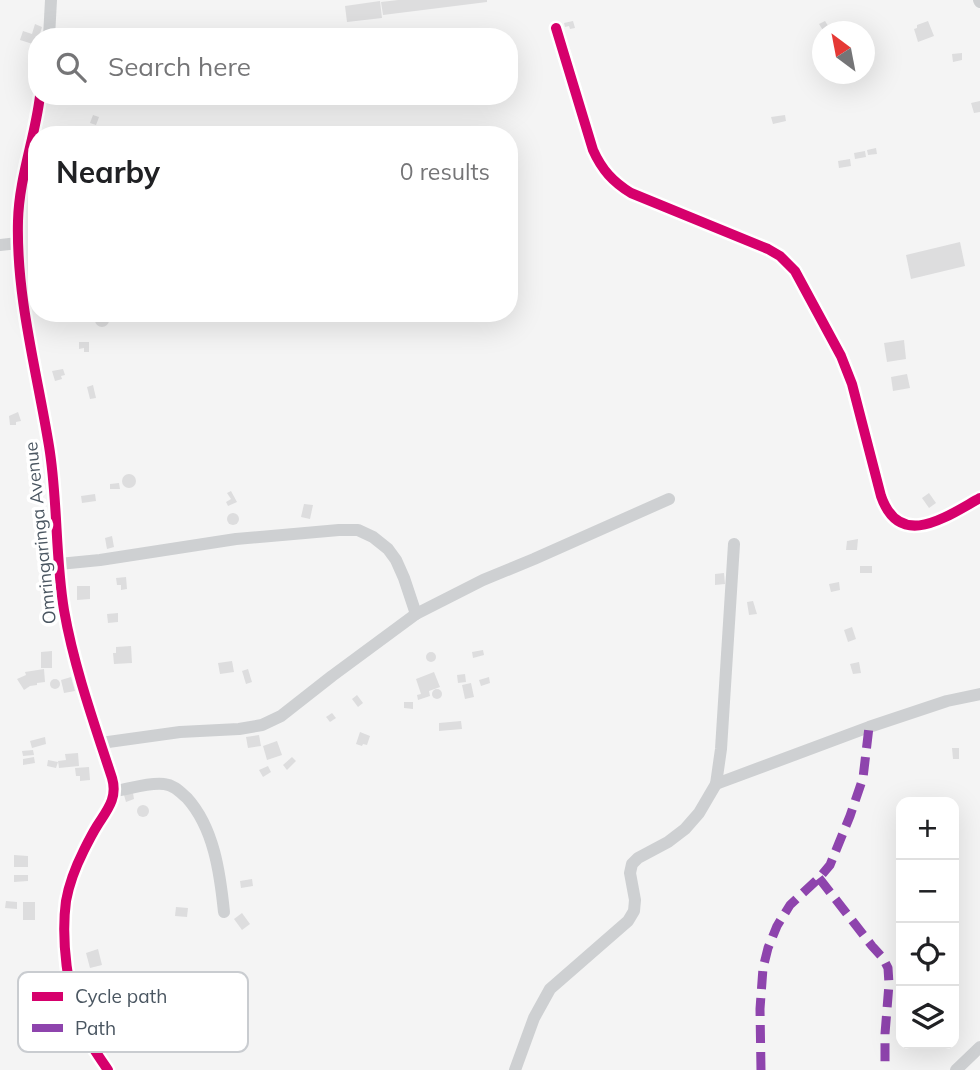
<!DOCTYPE html>
<meta charset="utf-8">
<style>
:root{--surface:#fff;--page:#f6f6f6;--text:#202124;--muted:#757577;--line:#e0e0e0}
body{margin:0;font-family:Mulish,sans-serif;background:var(--page);color:var(--text)}
.controls{position:absolute;right:21px;bottom:21px;display:grid;overflow:hidden;border-radius:14px;box-shadow:0 7px 28px #0002}
.controls button{width:63px;height:63px;display:grid;place-items:center;padding:0;border:0;border-bottom:2px solid var(--line);background:var(--surface);color:var(--text);font:35px sans-serif}
.compass{position:absolute;left:812px;top:21px;width:63px;height:63px;border-radius:50%;background:var(--surface);box-shadow:0 7px 28px #0002;rotate:328deg}
.list{margin:0;padding:0;list-style:none}
h2{display:flex;justify-content:space-between;align-items:center;height:91px;margin:0;padding:0 28px;font-size:30px}
h2 small{font-size:23px;font-weight:400;color:var(--muted)}
.icon{flex:none;width:38px;height:38px;fill:none;stroke:currentColor;stroke-width:2;stroke-linecap:round;stroke-linejoin:round}
.map{position:relative;flex:none;width:980px;height:1070px;overflow:hidden}
.search{position:absolute;background:var(--surface);box-shadow:0 7px 28px #0002;left:28px;top:28px;width:490px;height:77px;display:flex;align-items:center;gap:18px;box-sizing:border-box;padding:0 24px;border-radius:28px;color:var(--muted);font-size:26px}
.panel{position:absolute;background:var(--surface);box-shadow:0 7px 28px #0002;left:28px;top:126px;width:490px;height:196px;border-radius:28px}
.map>svg:first-child{display:block}
.building{fill:#ddddde}
.lines{fill:none;stroke-linecap:round;stroke-linejoin:round}
.minor{stroke:#ced0d2;stroke-width:12}
.quiet{stroke:#8e44ad;stroke-width:9;stroke-dasharray:18 9;stroke-linecap:butt}
.cycleway-casing{stroke:#fff;stroke-width:15}
.cycleway{stroke:#d6006c;stroke-width:10}
.labels{text-anchor:middle;dominant-baseline:central;stroke-width:7;stroke-linejoin:round;paint-order:stroke}
.street-label{font-size:18px;fill:#4a5661;stroke:#fff}
.key{fill:#fff;stroke:#c9ccd0;stroke-width:2}
.key-label{font-size:19px;fill:#4a5661}
</style>
<div class="map">
<svg width="980" height="1070" viewBox="0 0 980 1070">
<rect width="100%" height="100%" fill="#f4f4f4"/>
<g class="building">
<path d="M398,0H487V2L383,15L381,2Z"/>
<path d="M380,1L382,18L347,22L345,6Z"/>
<path d="M573,21L575,28L570,29L569,26L565,27L564,23Z"/>
<path d="M825,21L832,32H824L819,24Z"/>
<path d="M928,21L934,36L918,42L914,29L917,28V25Z"/>
<path d="M35,24L42,27L39,37H37L36,45L20,40L23,31L32,34Z"/>
<path d="M962,53V60L953,62L952,54Z"/>
<path d="M980,101V112L974,113L971,103Z"/>
<path d="M93,115L99,117L96,125L90,123Z"/>
<path d="M785,115L786,121L773,124L771,117Z"/>
<path d="M876,148L877,154L868,155L867,150Z"/>
<path d="M865,151L866,157L855,159L854,153Z"/>
<path d="M850,159L851,166L839,168L838,161Z"/>
<path d="M960,242L965,266L911,279L906,255Z"/>
<circle cx="102" cy="320" r="7"/>
<path d="M904,340L906,359L887,362L884,343Z"/>
<path d="M79,342H89V352H84V348L79,349Z"/>
<path d="M63,369L65,375L61,376L62,379L55,381L52,371Z"/>
<path d="M907,374L910,388L893,391L891,377Z"/>
<path d="M93,385L96,398L90,399L87,387Z"/>
<path d="M18,412L21,421L16,422V425H10L9,416Z"/>
<circle cx="129" cy="481" r="7"/>
<path d="M119,483L120,489H110V484Z"/>
<path d="M231,491L237,502L228,506L226,502L231,499L227,493Z"/>
<path d="M929,493L936,503L929,508L922,498Z"/>
<path d="M95,494L96,501L82,503L81,496Z"/>
<path d="M304,504L313,505L310,519L301,517Z"/>
<circle cx="233" cy="519" r="6"/>
<path d="M112,536L114,547L107,549L105,538Z"/>
<path d="M858,539L857,550H846L847,541Z"/>
<rect x="860" y="566" width="12" height="7"/>
<path d="M724,573L725,584L715,585V574Z"/>
<path d="M126,577L127,589L121,590V585H117L116,578Z"/>
<path d="M839,582L840,590L831,592L829,584Z"/>
<path d="M77,586H90V599L77,600Z"/>
<path d="M753,601L757,614L749,615L747,602Z"/>
<path d="M118,613V622L108,623L107,614Z"/>
<path d="M852,627L856,639L848,642L844,630Z"/>
<path d="M131,646L132,663L114,664L113,653H116V647Z"/>
<path d="M483,650L484,655L473,658L472,652Z"/>
<path d="M52,651V668H41V652Z"/>
<circle cx="431" cy="657" r="5"/>
<path d="M232,661L234,672L220,674L218,663Z"/>
<path d="M859,662L861,673L853,674L850,664Z"/>
<path d="M44,669L45,682L37,683V685L30,686L24,690L17,679L26,675L25,672Z"/>
<path d="M248,669L252,682L246,684L242,671Z"/>
<path d="M434,672L440,687L429,691L430,696L418,700L417,695L421,694L416,679Z"/>
<path d="M465,674L466,682L458,683L457,675Z"/>
<path d="M71,677L75,691L64,693L61,680Z"/>
<path d="M489,677L490,683L481,686L479,680Z"/>
<circle cx="55" cy="684" r="5"/>
<path d="M471,683L474,697L465,699L462,685Z"/>
<circle cx="437" cy="694" r="5"/>
<path d="M357,695L363,703L358,707L352,699Z"/>
<path d="M404,702H413V709L404,708Z"/>
<path d="M332,713L336,718L330,722L326,717Z"/>
<path d="M461,721L462,729L439,731V723Z"/>
<path d="M360,732L370,736L367,745L363,744L362,746L356,744Z"/>
<path d="M259,735L261,746L248,748L246,737Z"/>
<path d="M45,737L46,744L32,748L30,741Z"/>
<path d="M277,741L282,755L267,760L263,746Z"/>
<path d="M952,748H959V759H953Z"/>
<path d="M33,750L34,755L23,756L22,751Z"/>
<path d="M78,753L79,766L59,768L58,761L66,760L65,754Z"/>
<path d="M34,757L35,763L23,765V759Z"/>
<path d="M292,757L296,761L287,770L283,765Z"/>
<path d="M48,760L58,762L56,768L47,766Z"/>
<path d="M268,766L271,772L263,777L259,770Z"/>
<path d="M89,767L90,780L80,781V776H76L75,768Z"/>
<path d="M133,793L134,799L126,802L124,795Z"/>
<circle cx="143" cy="811" r="6"/>
<path d="M14,855L28,856V867H14Z"/>
<path d="M14,875H28V881L14,882Z"/>
<path d="M252,879L253,886L241,888L240,881Z"/>
<path d="M6,901L17,902V909L5,908Z"/>
<rect x="23" y="902" width="12" height="18"/>
<path d="M176,907L188,908L187,917L175,916Z"/>
<path d="M242,913L250,924L242,930L234,919Z"/>
<path d="M98,949L102,965L90,968L86,953Z"/>
</g>
<g class="lines">
<g class="minor">
<path d="M979,0L980,2"/>
<path d="M556,28L593,150C602,170 613,182 631,193L768,249L780,256L795,271L841,356L852,384L881,496C900,551 947,516 980,498"/>
<path d="M49,37L51,0"/>
<path d="M40,96C35,138 19,178 18,221C16,297 37,372 49,446C58,500 55,556 64,610C74,667 94,723 112,778C118,798 107,810 97,826C92,834 88,842 84,850C76,866 69,884 66,901C61,938 67,994 83,1029C89,1043 99,1057 108,1070"/>
<path d="M0,245L18,243"/>
<path d="M59,564L100,560L236,539L339,530H358L373,537L388,549L396,560L404,578L416,614"/>
<path d="M101,743L180,732L239,729L262,725L281,716L332,676L416,614L483,580L534,559L669,499"/>
<path d="M716,784L869,727L947,701L980,694"/>
<path d="M115,791C130,789 148,782 164,784C174,785 180,792 187,798C214,828 220,873 224,912"/>
<path d="M515,1070L534,1018L550,989L628,921L634,911L635,900L630,873L632,864L638,858L668,842L685,829L699,813L716,784L721,749L734,544"/>
<path d="M956,1070L980,1047"/>
</g>
<g class="quiet">
<path d="M819,878L872,946L883,958L888,968L889,984L885,1034V1070"/>
<path d="M761,1070L760,1009L763,968L768,948L777,926L790,905L819,878L830,865L850,816L863,778L869,727"/>
</g>
<defs>
<g id="cycleway">
<path d="M556,28L593,150C602,170 613,182 631,193L768,249L780,256L795,271L841,356L852,384L881,496C900,551 947,516 980,498"/>
<path d="M40,96C35,138 19,178 18,221C16,297 37,372 49,446C58,500 55,556 64,610C74,667 94,723 112,778C118,798 107,810 97,826C92,834 88,842 84,850C76,866 69,884 66,901C61,938 67,994 83,1029C89,1043 99,1057 108,1070"/>
</g>
</defs>
<use href="#cycleway" class="cycleway-casing"/>
<use href="#cycleway" class="cycleway"/>
</g>
<g class="labels">
<g class="street-label">
<text transform="translate(40 533) rotate(-96)">Omringaringa Avenue</text>
</g>
</g>
<rect x="18" y="972" width="230" height="80" rx="10" class="key"/>
<rect x="32" y="992" width="31" height="9" fill="#d6006c"/>
<rect x="32" y="1024" width="31" height="8" fill="#8e44ad"/>
<g class="key-label">
<text x="75" y="1003">Cycle path</text>
<text x="75" y="1035">Path</text>
</g>
</svg>
<div class="controls">
<button>+</button>
<button>−</button>
<button><svg class="icon" aria-label="locate" viewBox="0 0 24 24"><circle cx="12" cy="12" r="6"/><path d="M12 2v4M12 18v4M2 12h4M18 12h4"/></svg></button>
<button><svg class="icon" aria-label="layers" viewBox="0 0 24 24"><path d="M12 4l9 5-9 5-9-5zM3 14l9 5 9-5"/></svg></button>
</div>
<svg class="compass" viewBox="-18 -18 36 36"><path d="M0-13l5 13h-10z" fill="#e53935"/><path d="M0 13l5-13h-10z" fill="#757577"/></svg>
<div class="search"><svg class="icon" aria-label="search" viewBox="0 0 24 24"><circle cx="10" cy="10" r="6"/><path d="M15 15l6 6"/></svg>Search here</div>
<section class="panel">
<h2>Nearby<small>0 results</small></h2>
<ul class="list">
</ul>
</section>
</div>
